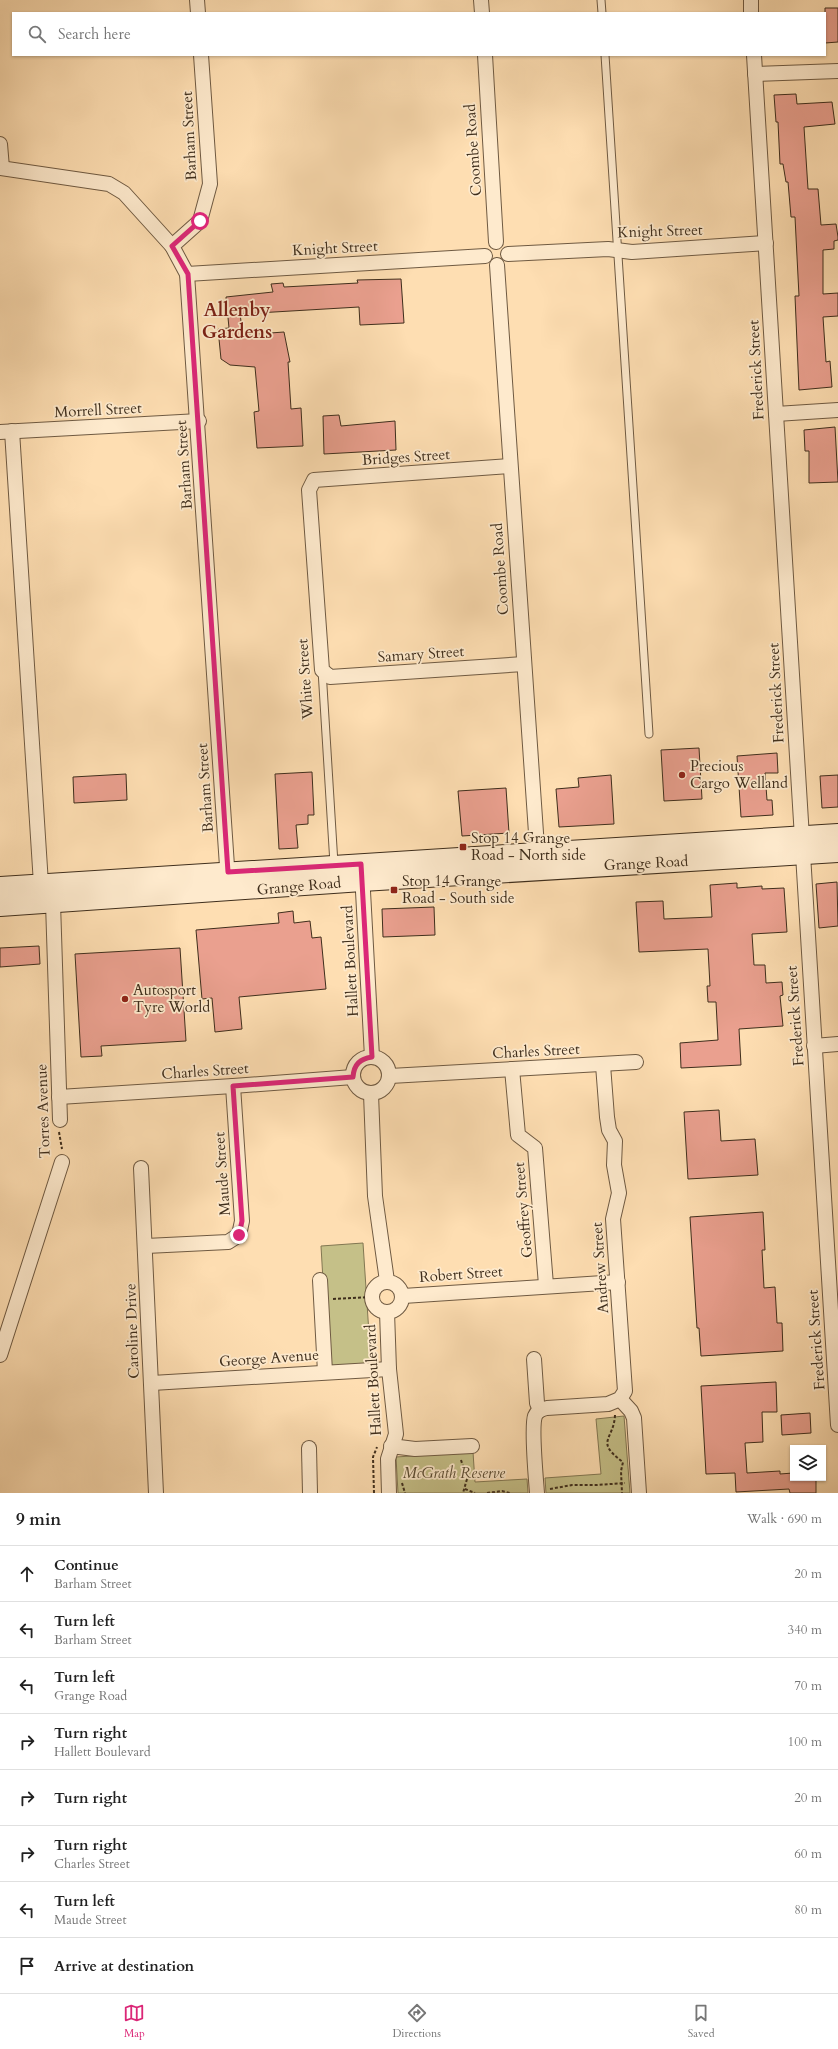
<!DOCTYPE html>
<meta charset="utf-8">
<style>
:root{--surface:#fff;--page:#f6f6f6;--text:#222;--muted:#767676;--line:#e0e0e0;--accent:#db2777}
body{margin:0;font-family:Cardo,serif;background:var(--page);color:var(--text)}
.controls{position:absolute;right:12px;bottom:12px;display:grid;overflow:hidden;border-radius:0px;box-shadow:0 1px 3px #0004}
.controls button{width:36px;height:36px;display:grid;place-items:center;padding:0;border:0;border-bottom:1px solid var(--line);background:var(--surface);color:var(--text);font:20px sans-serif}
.stop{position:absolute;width:12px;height:12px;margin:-9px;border:3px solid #db2777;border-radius:50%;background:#fff}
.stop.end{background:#db2777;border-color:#fff;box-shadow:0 1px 4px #0008}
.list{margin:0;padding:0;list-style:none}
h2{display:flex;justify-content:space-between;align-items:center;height:52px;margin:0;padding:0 16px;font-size:17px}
h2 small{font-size:13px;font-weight:400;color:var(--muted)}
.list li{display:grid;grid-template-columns:26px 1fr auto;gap:12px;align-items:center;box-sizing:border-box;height:56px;padding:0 16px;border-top:1px solid var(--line)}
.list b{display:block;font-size:15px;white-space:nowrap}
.list p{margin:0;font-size:13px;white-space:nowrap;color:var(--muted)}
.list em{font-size:13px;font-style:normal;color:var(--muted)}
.icon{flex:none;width:22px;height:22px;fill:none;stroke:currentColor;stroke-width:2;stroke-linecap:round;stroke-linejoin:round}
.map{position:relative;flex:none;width:838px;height:1493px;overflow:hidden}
.search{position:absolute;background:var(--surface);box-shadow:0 1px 3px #0004;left:12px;right:12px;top:12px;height:44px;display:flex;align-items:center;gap:10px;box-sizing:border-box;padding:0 14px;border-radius:0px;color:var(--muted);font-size:15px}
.sheet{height:500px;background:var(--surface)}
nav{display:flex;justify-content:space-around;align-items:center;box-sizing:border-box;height:56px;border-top:1px solid var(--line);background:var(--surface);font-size:11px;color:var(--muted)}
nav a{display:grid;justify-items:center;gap:2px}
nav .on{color:var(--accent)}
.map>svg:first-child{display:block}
.green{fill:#c5c088;stroke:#827752}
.building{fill:#eaa08f;stroke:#3f2e1c}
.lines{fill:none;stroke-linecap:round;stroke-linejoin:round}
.service-casing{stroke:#6f5a42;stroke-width:9}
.minor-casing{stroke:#6f5a42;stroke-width:16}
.secondary-casing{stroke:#3f2e1c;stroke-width:22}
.path{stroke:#3f2e1c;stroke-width:2;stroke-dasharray:3 2;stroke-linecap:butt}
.service{stroke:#feeacd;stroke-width:7}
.minor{stroke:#feeacd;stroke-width:14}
.secondary{stroke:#feeacd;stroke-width:20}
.route{stroke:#db2777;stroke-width:5}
.poi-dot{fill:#8f2418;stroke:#feeacd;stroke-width:1.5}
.labels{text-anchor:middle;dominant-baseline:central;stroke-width:3.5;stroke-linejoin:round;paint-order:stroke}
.street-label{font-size:15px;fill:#3f2e1c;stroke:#feeacd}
.poi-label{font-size:15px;fill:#3f2e1c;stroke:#feeacd;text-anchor:start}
.park-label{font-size:15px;font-style:italic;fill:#5a4b32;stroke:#feeacd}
.district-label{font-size:19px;font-weight:bold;fill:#7a1f14;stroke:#feeacd}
</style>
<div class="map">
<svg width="838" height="1493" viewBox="0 0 838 1493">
<rect width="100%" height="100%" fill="#fedeb2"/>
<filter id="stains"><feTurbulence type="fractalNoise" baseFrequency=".005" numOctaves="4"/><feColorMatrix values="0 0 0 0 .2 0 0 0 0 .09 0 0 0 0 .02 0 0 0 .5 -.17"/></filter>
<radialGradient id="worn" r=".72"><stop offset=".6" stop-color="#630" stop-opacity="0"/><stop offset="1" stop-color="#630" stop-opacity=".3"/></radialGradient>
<g class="green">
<path d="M363,1243L371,1364L328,1366L321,1246Z"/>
<path d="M624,1416L630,1493H546L545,1478L601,1474L596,1419Z"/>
<path d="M473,1452L475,1482L527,1479L528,1493H398L396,1457Z"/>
</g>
<g class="building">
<path d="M825,8H838V42L825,43Z"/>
<path d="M796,94L797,104L832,102L835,124L804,127L808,189H818L821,225L836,224L838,237V240L834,241V249L823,250V294L838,293V316L823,317L826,362L830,361L832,387L799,390L795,296H799L795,217H791L788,182H786L783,164H780L778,122H776L774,95Z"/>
<path d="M401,279L404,323L360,325L359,307L240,314L243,335L284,332L290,362H288L291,409L301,408L303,446L257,448L254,412L259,411L255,367L230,365L221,359L218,329L229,328L226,297L273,292L271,284L283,283L284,287L358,283L357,280Z"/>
<path d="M339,415L341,426L395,421L396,450L324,454L323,416Z"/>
<path d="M835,427L838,482L809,483V451H805L804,430Z"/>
<path d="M699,748L702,799L664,801L661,750Z"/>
<path d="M777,753L778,773H765L767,800H772L773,815L741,817L737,756Z"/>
<path d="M312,772L314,815H308V824L296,825L298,848L279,849L275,774Z"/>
<path d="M126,774L127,800L74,803L73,777Z"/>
<path d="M611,775L614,824L559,827L556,789L579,787L578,778Z"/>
<path d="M838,775V807L822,808L820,776Z"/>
<path d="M506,788L509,833L462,836L458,791Z"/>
<path d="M837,882L838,926L819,928L816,884Z"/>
<path d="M737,883V888L762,886V889L784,888L787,932L752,934L754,965H765L766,983L782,982L783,995L780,996L783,1026L739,1029L741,1065L681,1068L680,1043L718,1040L716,1002H708L707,986H710L708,949L639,952L636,902L663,901L664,919L712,917L710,885Z"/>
<path d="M434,907L435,935L383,937L382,909Z"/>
<path d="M293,911L294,923L310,921L312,938L321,937L326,989L239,997L242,1029L215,1032L212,998L202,999L196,930L279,923L278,913Z"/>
<path d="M39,946L40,964L0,967V948Z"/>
<path d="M180,948L186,1041L101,1046L102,1056L81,1057L75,954Z"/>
<path d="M719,1110L721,1141L755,1139L758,1175L688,1179L684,1112Z"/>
<path d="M763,1212L765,1250H762L764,1288L775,1287L777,1323H782L783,1351L701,1356L699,1328H697L690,1217Z"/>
<path d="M776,1382L777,1412H762L763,1442L745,1443L747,1473L780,1471V1474L793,1473V1478H816V1493H790L789,1489L736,1492L735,1473L706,1474L701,1386Z"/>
<path d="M810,1413L811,1433L782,1435L781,1415Z"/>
</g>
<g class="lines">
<defs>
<g id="service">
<path d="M601,0L602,13"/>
<path d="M605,55L649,734"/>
<path d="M322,670L334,864"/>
</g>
<g id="minor">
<path d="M197,0L198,13"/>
<path d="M481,0L482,13"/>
<path d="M751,0V13"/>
<path d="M201,55L210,184L200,221L172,246L187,274L228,881"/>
<path d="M485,55L496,242"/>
<path d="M754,55L838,1425"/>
<path d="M755,74L838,71"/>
<path d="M0,144L2,168"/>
<path d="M0,168L109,184L124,193L172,246"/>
<path d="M508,254L608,249L632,252L766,243"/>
<path d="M497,265L538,862"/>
<path d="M187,274L485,256"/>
<path d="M776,414L838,410"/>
<path d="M12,431L41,884L53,903L60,1120"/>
<path d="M0,432L199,421"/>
<path d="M510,466L314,480L309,490L322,670L330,677L524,664"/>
<path d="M362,873L372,1057"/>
<path d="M814,1046L838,1044"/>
<circle cx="371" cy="1075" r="18"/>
<path d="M512,1069L518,1135L535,1148L546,1285"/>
<path d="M390,1076L636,1062"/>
<path d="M371,1094L375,1196L387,1281"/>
<path d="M59,1097L233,1086L353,1077"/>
<path d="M141,1168L156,1493"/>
<path d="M146,1246L228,1242L239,1235L242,1221L233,1086"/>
<path d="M320,1280L325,1372"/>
<circle cx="387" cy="1297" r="15"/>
<path d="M403,1296L618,1282"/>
<path d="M387,1312L389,1369L396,1434L388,1459L389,1493"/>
<path d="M0,1355L62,1162"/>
<path d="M534,1359L537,1403L540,1410"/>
<path d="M152,1383L389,1369"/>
<path d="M620,1399L631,1411L634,1418L639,1493"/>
<path d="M391,1446L415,1449L472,1446"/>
<path d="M309,1448L310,1493"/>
<path d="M537,1493C536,1479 531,1427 535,1416C537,1411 542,1409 547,1408L608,1404L620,1399L625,1391L613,1219L619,1193L614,1165L615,1141L609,1130L607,1117L603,1065"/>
</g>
<g id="secondary">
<path d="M0,887L838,834"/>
<path d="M0,906L362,881L838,852"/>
</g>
</defs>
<use href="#service" class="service-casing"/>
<use href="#minor" class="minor-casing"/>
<use href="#secondary" class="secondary-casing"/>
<g class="path">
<path d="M59,1132L62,1149"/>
<path d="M333,1299L372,1297"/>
<path d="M615,1415C614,1440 594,1441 623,1462L621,1471L622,1493"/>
<path d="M461,1460L467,1479L463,1493"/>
<path d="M402,1483L405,1493"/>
<path d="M465,1489L475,1493"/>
<path d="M550,1489L572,1485H597L625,1483"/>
<path d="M374,1493L373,1457L377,1447"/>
<path d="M487,1493L502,1491L510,1493"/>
</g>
<use href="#service" class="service"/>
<use href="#minor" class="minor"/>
<use href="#secondary" class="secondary"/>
</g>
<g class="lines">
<path class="route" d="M200,221L172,246L188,274L228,872L361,864L372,1057C360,1059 354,1064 353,1077L233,1086L242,1221L239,1235"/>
</g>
<g class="poi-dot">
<circle cx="682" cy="775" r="4"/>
<rect x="459" y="843" width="8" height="8" rx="2"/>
<rect x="390" y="886" width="8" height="8" rx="2"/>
<circle cx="125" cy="999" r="4"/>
</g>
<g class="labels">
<g class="street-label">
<text transform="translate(189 136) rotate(-93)">Barham Street</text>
<text transform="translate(473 150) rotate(-94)">Coombe Road</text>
<text transform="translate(660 231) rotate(-2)">Knight Street</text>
<text transform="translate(335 248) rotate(-3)">Knight Street</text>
<text transform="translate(756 370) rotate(-93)">Frederick Street</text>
<text transform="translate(98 410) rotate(-3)">Morrell Street</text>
<text transform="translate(406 457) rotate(-4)">Bridges Street</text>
<text transform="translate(184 465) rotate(-94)">Barham Street</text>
<text transform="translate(500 569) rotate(-94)">Coombe Road</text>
<text transform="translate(421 654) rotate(-4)">Samary Street</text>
<text transform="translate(305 679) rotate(-94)">White Street</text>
<text transform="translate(776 693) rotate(-93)">Frederick Street</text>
<text transform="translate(205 788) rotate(-94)">Barham Street</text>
<text transform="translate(646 863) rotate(-3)">Grange Road</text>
<text transform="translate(299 886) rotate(-5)">Grange Road</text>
<text transform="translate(350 961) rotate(-93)">Hallett Boulevard</text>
<text transform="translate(795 1016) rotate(-94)">Frederick Street</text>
<text transform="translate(536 1051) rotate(-3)">Charles Street</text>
<text transform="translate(205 1071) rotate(-4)">Charles Street</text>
<text transform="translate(43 1111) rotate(-92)">Torres Avenue</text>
<text transform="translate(222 1174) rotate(-94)">Maude Street</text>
<text transform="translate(523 1210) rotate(-95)">Geoffrey Street</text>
<text transform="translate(600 1268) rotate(-94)">Andrew Street</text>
<text transform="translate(461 1274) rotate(-4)">Robert Street</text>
<text transform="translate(132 1331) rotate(-92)">Caroline Drive</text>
<text transform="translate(816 1340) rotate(-94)">Frederick Street</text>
<text transform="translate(269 1358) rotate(-4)">George Avenue</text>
<text transform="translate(373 1380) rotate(-93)">Hallett Boulevard</text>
</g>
<g class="poi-label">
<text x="690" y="766">Precious<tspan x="690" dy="17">Cargo Welland</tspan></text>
<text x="471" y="838">Stop 14 Grange<tspan x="471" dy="17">Road - North side</tspan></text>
<text x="402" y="881">Stop 14 Grange<tspan x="402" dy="17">Road - South side</tspan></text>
<text x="133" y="990">Autosport<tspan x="133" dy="17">Tyre World</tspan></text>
</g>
<g class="park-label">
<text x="454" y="1473">McGrath Reserve</text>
</g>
<g class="district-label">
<text x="237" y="310">Allenby<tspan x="237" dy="22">Gardens</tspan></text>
</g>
</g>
<rect width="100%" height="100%" filter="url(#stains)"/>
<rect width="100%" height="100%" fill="url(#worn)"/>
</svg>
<div class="controls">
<button><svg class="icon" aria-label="layers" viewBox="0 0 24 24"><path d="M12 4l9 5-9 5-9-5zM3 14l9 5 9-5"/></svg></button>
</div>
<div class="stop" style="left:200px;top:221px"></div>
<div class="stop end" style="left:239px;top:1235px"></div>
<div class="search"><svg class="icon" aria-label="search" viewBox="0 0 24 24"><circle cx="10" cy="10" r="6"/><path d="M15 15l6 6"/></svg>Search here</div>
</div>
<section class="sheet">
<h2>9 min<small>Walk · 690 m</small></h2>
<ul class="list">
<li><svg class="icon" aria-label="ahead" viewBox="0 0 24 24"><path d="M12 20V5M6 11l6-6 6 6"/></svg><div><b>Continue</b><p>Barham Street</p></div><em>20 m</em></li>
<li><svg class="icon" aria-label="left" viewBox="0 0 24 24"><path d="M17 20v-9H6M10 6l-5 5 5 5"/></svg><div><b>Turn left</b><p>Barham Street</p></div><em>340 m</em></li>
<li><svg class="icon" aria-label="left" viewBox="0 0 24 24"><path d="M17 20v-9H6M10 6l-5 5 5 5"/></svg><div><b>Turn left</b><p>Grange Road</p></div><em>70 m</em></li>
<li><svg class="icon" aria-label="right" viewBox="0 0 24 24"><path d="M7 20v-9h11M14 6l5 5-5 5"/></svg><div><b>Turn right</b><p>Hallett Boulevard</p></div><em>100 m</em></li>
<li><svg class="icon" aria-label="right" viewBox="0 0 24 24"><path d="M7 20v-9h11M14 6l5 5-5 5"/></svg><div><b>Turn right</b></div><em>20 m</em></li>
<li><svg class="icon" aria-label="right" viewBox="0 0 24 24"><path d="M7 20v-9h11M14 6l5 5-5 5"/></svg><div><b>Turn right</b><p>Charles Street</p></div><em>60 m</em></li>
<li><svg class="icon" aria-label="left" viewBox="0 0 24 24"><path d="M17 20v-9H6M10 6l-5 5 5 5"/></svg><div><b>Turn left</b><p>Maude Street</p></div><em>80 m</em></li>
<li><svg class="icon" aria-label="arrive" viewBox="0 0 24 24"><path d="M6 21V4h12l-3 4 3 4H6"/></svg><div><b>Arrive at destination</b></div></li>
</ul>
</section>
<nav>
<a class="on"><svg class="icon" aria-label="map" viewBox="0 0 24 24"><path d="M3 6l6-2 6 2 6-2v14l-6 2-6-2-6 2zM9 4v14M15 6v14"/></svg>Map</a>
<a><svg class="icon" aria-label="directions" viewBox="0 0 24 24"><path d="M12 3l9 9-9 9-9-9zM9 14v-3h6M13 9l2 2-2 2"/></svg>Directions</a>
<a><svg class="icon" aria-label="saved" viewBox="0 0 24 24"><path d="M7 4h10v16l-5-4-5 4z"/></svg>Saved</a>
</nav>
